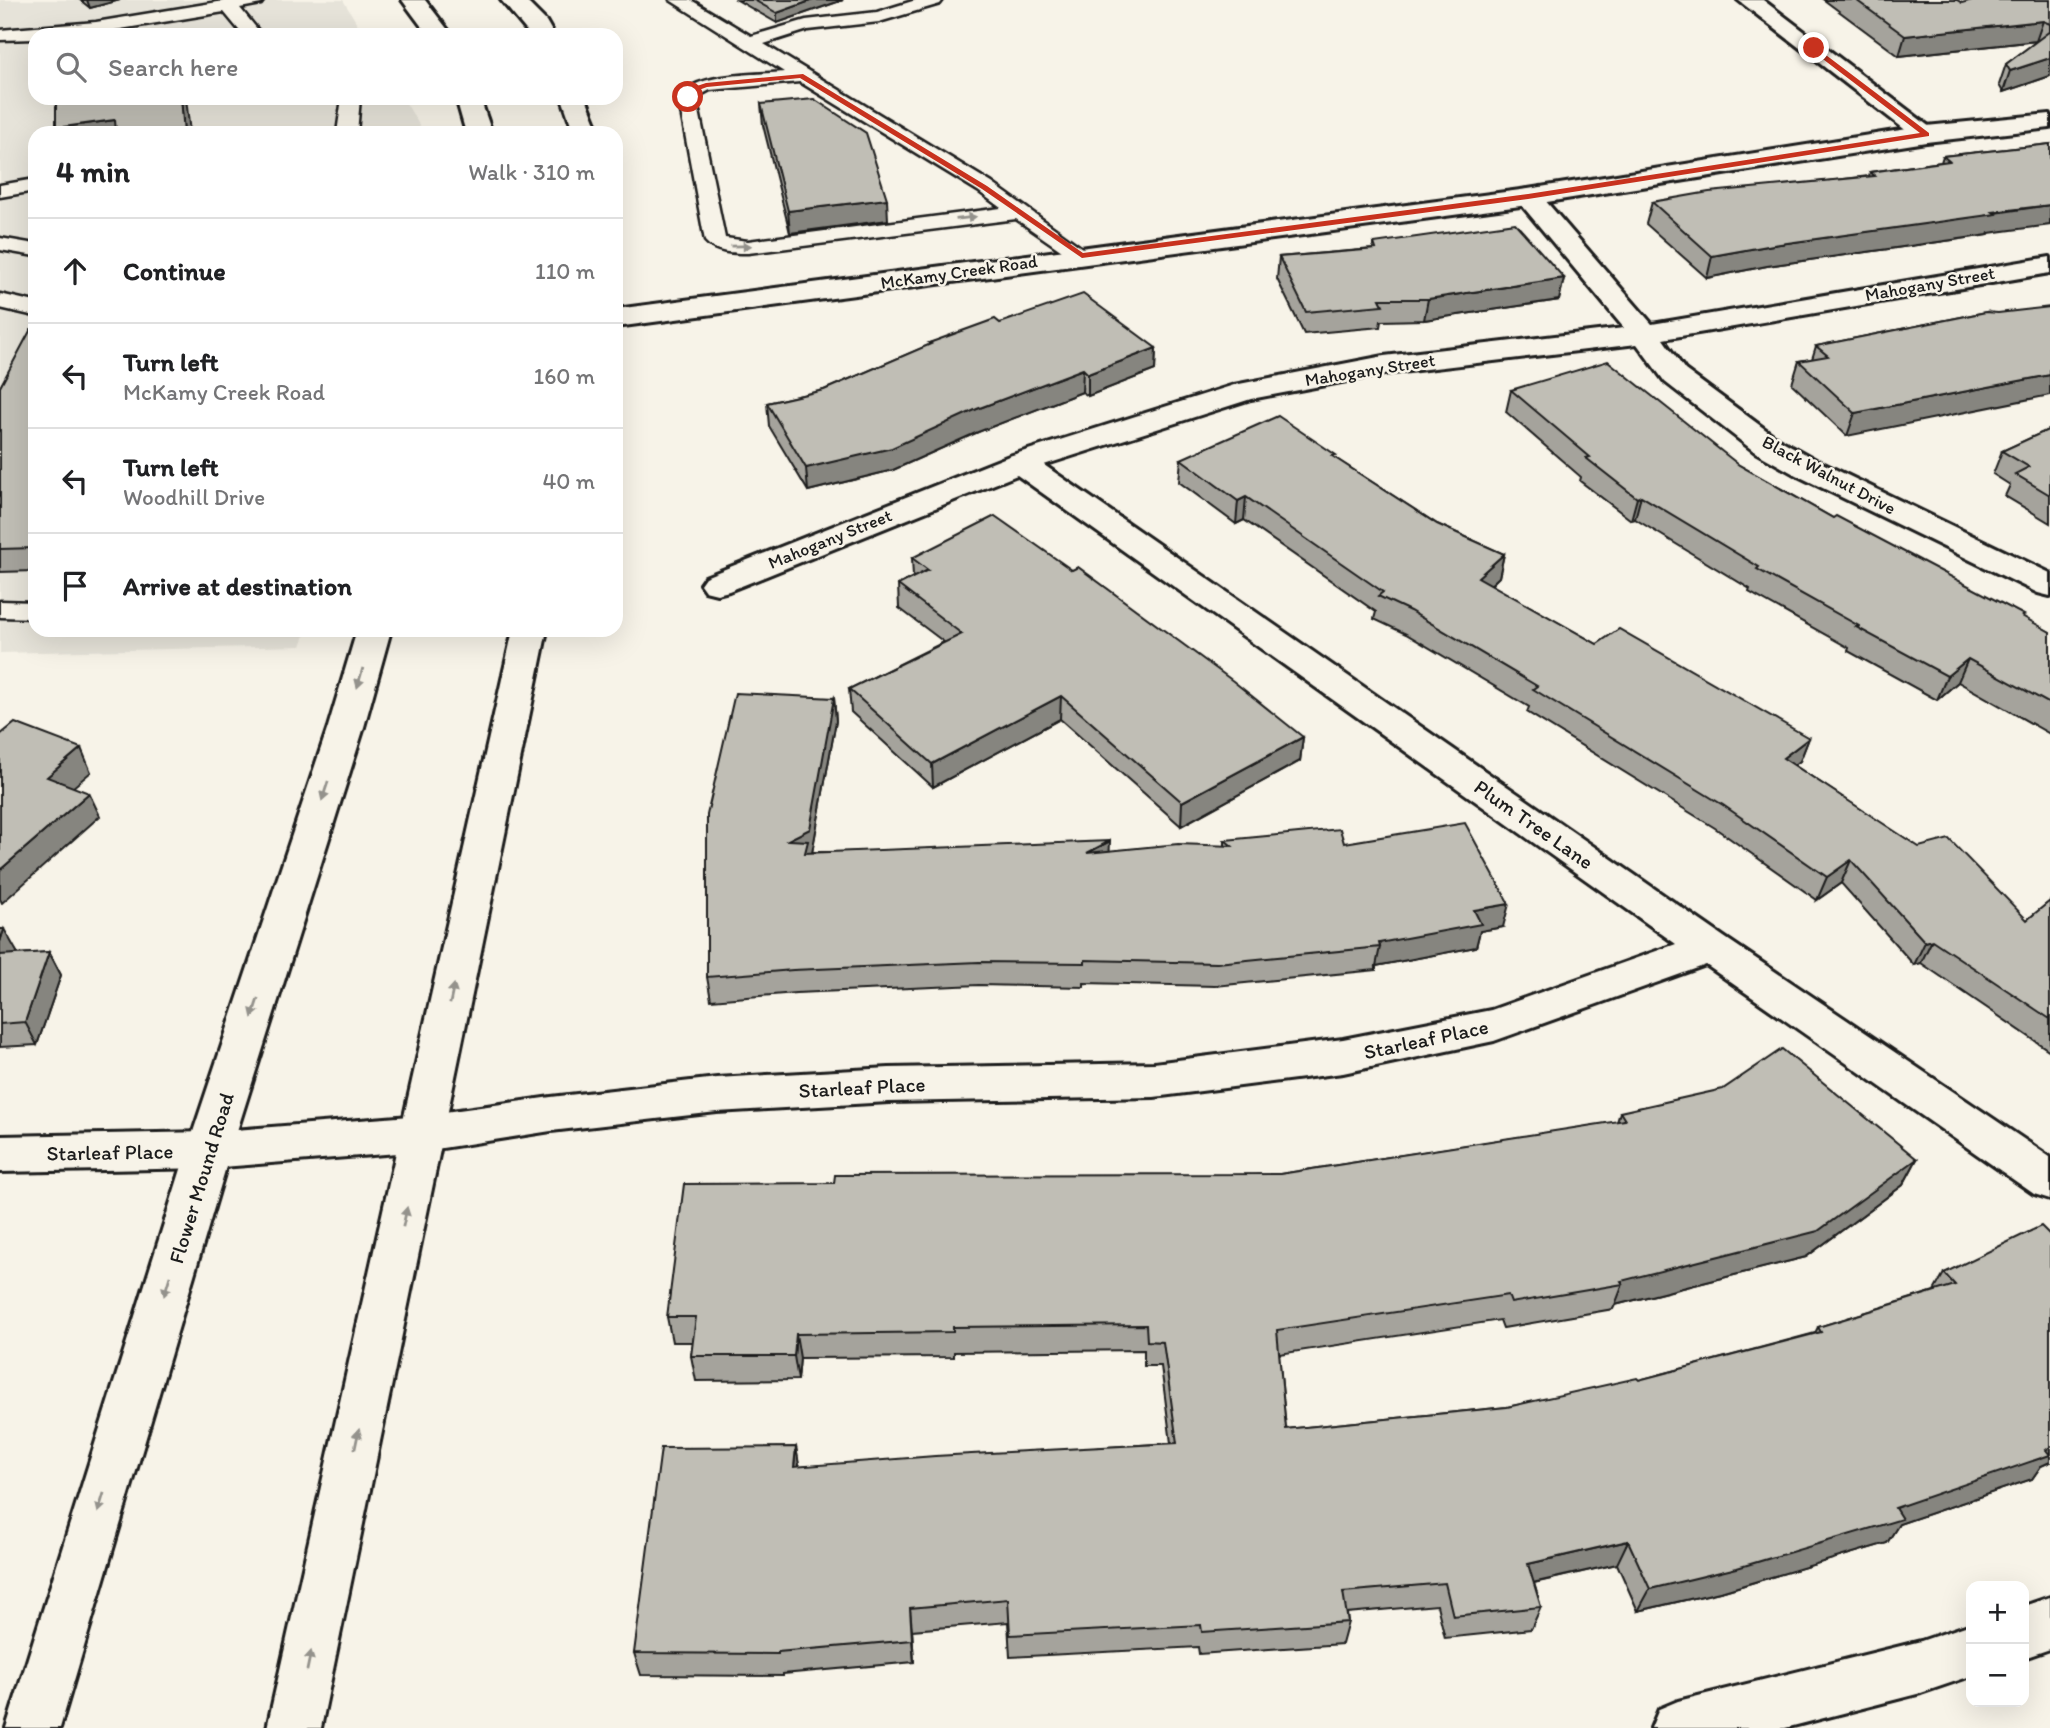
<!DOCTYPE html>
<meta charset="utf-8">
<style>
:root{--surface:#fff;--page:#f6f6f6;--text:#202124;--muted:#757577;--line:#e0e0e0}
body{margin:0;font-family:Itim,sans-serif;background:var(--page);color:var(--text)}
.controls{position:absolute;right:21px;bottom:21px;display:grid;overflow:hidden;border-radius:14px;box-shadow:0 7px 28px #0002}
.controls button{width:63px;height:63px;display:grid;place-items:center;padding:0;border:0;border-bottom:2px solid var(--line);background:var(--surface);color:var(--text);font:35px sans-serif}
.stop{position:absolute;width:21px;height:21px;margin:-16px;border:5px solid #c8321e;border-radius:50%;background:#fff}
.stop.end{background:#c8321e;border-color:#fff;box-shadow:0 2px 7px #0008}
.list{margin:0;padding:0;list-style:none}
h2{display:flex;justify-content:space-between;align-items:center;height:91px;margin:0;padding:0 28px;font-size:30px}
h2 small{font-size:23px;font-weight:400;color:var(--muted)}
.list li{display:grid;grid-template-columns:46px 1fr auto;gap:21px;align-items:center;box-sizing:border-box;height:105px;padding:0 28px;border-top:2px solid var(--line)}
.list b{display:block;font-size:26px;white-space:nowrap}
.list p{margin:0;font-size:23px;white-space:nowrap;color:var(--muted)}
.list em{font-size:23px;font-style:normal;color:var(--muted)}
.icon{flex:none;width:38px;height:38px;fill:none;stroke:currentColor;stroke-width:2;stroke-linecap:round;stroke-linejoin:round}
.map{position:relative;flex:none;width:2050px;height:1728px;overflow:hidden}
.search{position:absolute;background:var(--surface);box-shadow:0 7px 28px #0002;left:28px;top:28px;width:595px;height:77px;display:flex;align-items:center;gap:18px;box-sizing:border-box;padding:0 24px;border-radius:21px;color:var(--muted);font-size:26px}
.panel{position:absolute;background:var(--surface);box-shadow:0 7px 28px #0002;left:28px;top:126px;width:595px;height:511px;border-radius:21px}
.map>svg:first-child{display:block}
.built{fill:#e6e3d9}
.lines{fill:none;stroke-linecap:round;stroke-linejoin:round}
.service-casing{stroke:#1c1c1c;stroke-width:5}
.minor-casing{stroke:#1c1c1c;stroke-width:6}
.tertiary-casing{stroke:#1c1c1c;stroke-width:6}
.secondary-casing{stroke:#1c1c1c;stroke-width:6}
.service{fill:#f7f3e8;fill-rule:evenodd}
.minor{fill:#f7f3e8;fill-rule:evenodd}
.tertiary{fill:#f7f3e8;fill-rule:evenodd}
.secondary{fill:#f7f3e8;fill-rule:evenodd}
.wall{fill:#a5a39c;stroke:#1c1c1c;stroke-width:2}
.shaded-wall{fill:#86857f;stroke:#1c1c1c;stroke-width:2}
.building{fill:#c0beb5;stroke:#1c1c1c;stroke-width:2}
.oneway{fill:#94928c}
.route{fill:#c8321e}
.labels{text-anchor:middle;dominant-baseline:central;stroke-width:5;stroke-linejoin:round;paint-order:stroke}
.far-street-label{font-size:18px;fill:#1c1c1c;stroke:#f7f3e8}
.street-label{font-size:21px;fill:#1c1c1c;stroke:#f7f3e8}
</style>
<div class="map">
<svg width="2050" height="1728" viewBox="0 0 2050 1728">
<rect width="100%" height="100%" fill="#f7f3e8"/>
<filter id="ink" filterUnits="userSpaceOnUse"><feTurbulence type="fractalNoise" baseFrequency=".0143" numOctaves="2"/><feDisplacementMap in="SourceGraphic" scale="14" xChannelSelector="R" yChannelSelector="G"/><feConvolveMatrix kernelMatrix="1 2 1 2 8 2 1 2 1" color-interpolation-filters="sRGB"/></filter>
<g filter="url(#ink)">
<path class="built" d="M0,0H343L364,35H35V98H403L424,133H35V630H307L301,646L0,653Z"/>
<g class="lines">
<defs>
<g id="service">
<path d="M230,0H264L261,4L240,8L262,35H243L224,12L96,33L35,35V39L0,40V30L96,22Z"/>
<path d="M670,0H691L751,36L806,20L877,12L916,0H943L940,4L879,22L808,30L764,44L992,183L1093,256L1089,260H1075L1016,219L748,253C733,253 715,253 705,241L679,101C686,72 758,75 784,72ZM800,82L978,191L1001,208L748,241L725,238L697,101L699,96L710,90Z"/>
<path d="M342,98H360L357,133H337Z"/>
<path d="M35,179V191L0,197V185Z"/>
<path d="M0,238L35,244V256L0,250Z"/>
<path d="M0,294L35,302V316L0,308Z"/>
<path d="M0,601L35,602V618L0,617Z"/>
</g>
<g id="minor">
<path d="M1738,0H1763L1939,134L1935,139L1926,142L1917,139Z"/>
<path d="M1528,189L1537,191L1652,324L2050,257V273L1663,339L1685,370L1777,438L1818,461L2050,573V596L2038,593L1796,475L1755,452L1665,382L1637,344L1384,374L1251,399L1044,465L1724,937L2050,1157V1199L2034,1194L1706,965L1494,1041L1343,1073L1154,1097L889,1102L717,1112L551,1131L423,1151L209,1168L0,1172V1136L209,1132L423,1115L551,1097L717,1078L889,1068L1154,1063L1343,1039L1491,1010L1676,944L1017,475L729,591L717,594L705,591L700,584L705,577L1009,456L1234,385L1384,356L1624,328L1515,197L1519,191Z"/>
<path d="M2050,1597V1649L2024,1658V1606Z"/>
<path d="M1971,1624V1676L1921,1693L1785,1728H1651L1659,1709L1678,1701L1921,1641Z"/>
</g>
<path id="tertiary" d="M2050,114V128L1926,142L1528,205L616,327V309L1528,189L1926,126Z"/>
<g id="secondary">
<path d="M402,0H425L452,35H428Z"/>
<path d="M501,0H525L546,21L554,35H530Z"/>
<path d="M456,98H480L492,133H466Z"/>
<path d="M562,98H586L600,133H574Z"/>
<path d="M357,630H391L364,727L231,1150L60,1728H6L187,1150L328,727Z"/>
<path d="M513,630H547L321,1728H267Z"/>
</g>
</defs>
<use href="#service" class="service-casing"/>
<use href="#minor" class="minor-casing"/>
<use href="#tertiary" class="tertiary-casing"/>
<use href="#secondary" class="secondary-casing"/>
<use href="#service" class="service"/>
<use href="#minor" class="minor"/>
<use href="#tertiary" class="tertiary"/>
<use href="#secondary" class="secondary"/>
</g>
<g class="wall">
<path d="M80,0H120L90,8Z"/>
<path d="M737,0H843L777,23Z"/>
<path d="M1824,0H1957L1962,3L2050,0V76L2003,92L1999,85L2006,64L2037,41L1899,56Z"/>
<path d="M761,104L888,220L790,233L763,125Z"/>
<path d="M2050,144L1988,235L1767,266L1707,278L1646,224L1652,202L1869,176L1870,172L1941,162L1943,156Z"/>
<path d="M1374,243L1564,278L1559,300L1424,320L1381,321L1380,327L1304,334L1277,279L1279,257L1373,249Z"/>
<path d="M1986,312L1847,436L1792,384L1799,361L1812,359L1816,346Z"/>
<path d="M1000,323L1156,348L1155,370L1088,396L1082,392L978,432L893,470L808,491L769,426L767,403L824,390L929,345V343Z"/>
<path d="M35,329V571L0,572V387Z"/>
<path d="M1511,390L1739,465L1833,518L2050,632V734L1958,682L1937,700L1848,651L1849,648L1749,592L1750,589L1635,519L1631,520L1580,481L1581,477L1506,412Z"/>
<path d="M2050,429V523L2005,496L2010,485L1993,474L2002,451Z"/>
<path d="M1335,458L1437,524L1504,554L1499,577L1491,585L1597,644L1809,738L1800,761L1794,765L2027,920L2050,901V1051L1921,963L1914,965L1841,883L1817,900L1715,828L1527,712L1529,707L1406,634L1374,619L1376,612L1244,520L1236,524L1179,482L1181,459Z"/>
<path d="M912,558L1303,737L1300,761L1181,826L1060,719L933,787L851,712L849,689L944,642L899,608L898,585L913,577Z"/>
<path d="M834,698L836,721L812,852L1110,851L1225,846V840L1344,843L1503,927L1480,931L1476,947L1376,966V970L1215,986L1084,983V987L979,985L796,993L711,1000L707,977Z"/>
<path d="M0,929L17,952L16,954L49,952L61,975L37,1045L0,1047Z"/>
<path d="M1620,1112L1917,1159L1903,1185L1806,1257L1615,1305L1613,1309L1503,1328L1500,1320L1279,1354L1286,1429L1507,1407L1639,1380L1815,1333L1818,1327L1934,1291L1944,1273L2050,1235V1462L2041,1466L2032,1479L1899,1524L1887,1543L1724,1591L1638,1611L1617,1564L1534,1583L1541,1607L1531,1629L1445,1638L1437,1605L1347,1613L1348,1622L1342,1644L1199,1654L1198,1647L1010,1657L1008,1622L912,1630L914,1662L783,1674V1676L641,1675L634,1653L796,1447L799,1467L1171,1443L1161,1366H1144V1350L954,1352V1357L800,1358L798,1380L696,1381L691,1356L693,1342H672L667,1317L834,1183L1280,1174L1617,1122Z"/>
</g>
<g class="shaded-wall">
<path d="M87,0H120L90,8Z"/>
<path d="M813,0H843L777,23V13Z"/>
<path d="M2043,21L2036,41L1899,56L1905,36Z"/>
<path d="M2050,58V76L2003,92L2010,71Z"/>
<path d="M181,98H186L190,133H184Z"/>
<path d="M115,120L120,133H58L56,128Z"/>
<path d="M887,199L888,220L790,233L788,211Z"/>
<path d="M2050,205V225L1989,233L1988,235L1767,266L1707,278L1712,256L1773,245Z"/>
<path d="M1564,278L1559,300L1424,320L1428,299Z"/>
<path d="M1156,348L1155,370L1088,396V374Z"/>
<path d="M1083,369L1082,392L978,432L893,470L808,491L806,468L977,409Z"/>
<path d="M2050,375V395L1847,436L1855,413Z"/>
<path d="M1641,496L1635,519L1631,520L1637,498Z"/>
<path d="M1246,497L1244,520L1236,524L1238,501Z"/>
<path d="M1504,554L1499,577L1474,600L1478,577Z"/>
<path d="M1968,659L1958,682L1937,700L1947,676Z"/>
<path d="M1061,696L1060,719L933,787L932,764Z"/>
<path d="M834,698L836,721L810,864L788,840Z"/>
<path d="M1303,737L1300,761L1181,826L1182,802Z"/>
<path d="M1809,738L1800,761L1774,781L1783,758Z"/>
<path d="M81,748L91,772L58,800L47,777Z"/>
<path d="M89,793L100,816L2,903L0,899V870Z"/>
<path d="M1110,841L1109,864L1087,853Z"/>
<path d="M1851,860L1841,883L1817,900L1827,877Z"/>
<path d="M1509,904L1503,927L1480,931L1476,947L1376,966L1380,947L1379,943L1474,910Z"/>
<path d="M4,929L17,952L8,978L0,963V942Z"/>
<path d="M1932,940L1921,963L1914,965L1925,942Z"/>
<path d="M49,952L61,975L37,1045L25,1022Z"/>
<path d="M1917,1159L1903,1185L1806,1257L1615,1305L1623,1284L1621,1281Z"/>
<path d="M796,1334L800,1358L798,1380L794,1356Z"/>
<path d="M796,1447L800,1471L794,1467Z"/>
<path d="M2050,1447V1462L2041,1466L2032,1479L1899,1524L1887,1543L1724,1591L1638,1611L1650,1589L1895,1508Z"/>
<path d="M1628,1541L1617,1564L1519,1586L1528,1564Z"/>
<path d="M910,1608L912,1630L914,1662L912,1640Z"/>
</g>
<g class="building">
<path d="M754,0H813L777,13Z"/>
<path d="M1856,0H1957L1962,3L1972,0H2050V24L2043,21L1905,36Z"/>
<path d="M2050,31V58L2010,71L2006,64Z"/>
<path d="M56,98H181L184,133H116L115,120L56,128Z"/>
<path d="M814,99L866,133L887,199L788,211L761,104Z"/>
<path d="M2050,144V205L1993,212L1996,214L1773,245L1712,256L1652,202L1709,192L1875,176L1870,172L1949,161L1943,156Z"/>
<path d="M1515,223L1564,278L1428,299H1380L1383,305L1306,312L1279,257L1376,249L1374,243Z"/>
<path d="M1083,294L1156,348L1088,374L1083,369L977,409L892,448L806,468L767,403L824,390L931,344L929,343L995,319L1000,323Z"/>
<path d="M2050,307V375L1855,413L1799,361L1828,356L1816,346L1986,312L1998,313Z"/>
<path d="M31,329H35V548L0,549V387Z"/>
<path d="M1608,361L1739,465L1833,518L1836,516L2024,615L2022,616L2050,632V704L1968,659L1947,676L1856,627L1859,626L1757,569L1759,567L1641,496L1637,498L1586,458L1590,457L1511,390Z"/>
<path d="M1278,416L1336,455L1332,456L1437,524L1504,554L1478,577L1597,644L1619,629L1809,738L1783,758L1919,847L1949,839L2027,920L2050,901V1019L1932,940L1925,942L1851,860L1827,877L1723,805L1533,689L1537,686L1410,611L1378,596L1383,592L1246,497L1238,501L1181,459Z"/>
<path d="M2050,429V495L2015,474L2029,467L2002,451Z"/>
<path d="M995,516L1072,570L1078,567L1233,681L1303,737L1182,802L1061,696L932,764L849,689L962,634L898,585L928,570L912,558Z"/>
<path d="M735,693L834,698L810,829L788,840L808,841L805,853L1110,841L1087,853L1178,844L1232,846L1225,840L1340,829L1344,843L1465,823L1509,904L1474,910L1481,924L1379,943L1380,947L1217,963L1085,960V963L979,962L793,970L707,977V815Z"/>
<path d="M15,723L81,748L47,777L89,793L0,870V735Z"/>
<path d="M0,929H4L0,942Z"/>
<path d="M49,952L25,1022L0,1024V955Z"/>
<path d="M1782,1049L1917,1159L1818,1231L1621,1281L1623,1284L1511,1303L1508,1295L1277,1330L1286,1429L1507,1407L1637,1378L1639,1380L1821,1332L1818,1327L1955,1285L1944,1273L2041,1226L2050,1235V1447L2046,1450L2050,1455L1895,1508L1902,1519L1737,1568L1650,1589L1628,1541L1528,1564L1541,1607L1453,1616L1445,1583L1343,1592L1348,1622L1202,1632L1201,1625L1010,1635L1008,1599L910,1608L912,1640L778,1652V1654L634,1653L661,1448L796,1447L794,1467L935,1456L1177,1443L1163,1342L1147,1341L1146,1325L953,1327V1332L796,1334L794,1356H691L696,1317H667L684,1184L834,1183L835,1175L1280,1174L1625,1120L1620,1112L1723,1089Z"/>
</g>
<defs><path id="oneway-solid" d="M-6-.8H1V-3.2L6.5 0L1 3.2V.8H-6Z" transform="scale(1.75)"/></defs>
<g class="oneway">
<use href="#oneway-solid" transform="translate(966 218) rotate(-7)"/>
<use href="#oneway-solid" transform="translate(741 246) rotate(-1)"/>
<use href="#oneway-solid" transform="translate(360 678) rotate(106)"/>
<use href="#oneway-solid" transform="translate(325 791) rotate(108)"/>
<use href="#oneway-solid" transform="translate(452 994) rotate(-78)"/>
<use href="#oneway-solid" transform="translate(255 1008) rotate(108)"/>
<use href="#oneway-solid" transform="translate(405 1217) rotate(-78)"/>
<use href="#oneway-solid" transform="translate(167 1286) rotate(107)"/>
<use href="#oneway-solid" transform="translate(357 1439) rotate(-78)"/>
<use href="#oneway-solid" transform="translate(101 1503) rotate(107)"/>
<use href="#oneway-solid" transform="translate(309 1661) rotate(-78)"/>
</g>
</g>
<path class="route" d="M1814,46L1929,133V136L1528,199L1082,258L982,189L800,78L707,87L696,91L691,99L685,97L691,88L706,83L803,74L987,186L1083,253L1528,194L1920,133L1811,50Z"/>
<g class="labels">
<g class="far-street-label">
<text transform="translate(959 272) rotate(-8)">McKamy Creek Road</text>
<text transform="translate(1930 284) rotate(-10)">Mahogany Street</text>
<text transform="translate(1370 370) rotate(-9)">Mahogany Street</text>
<text transform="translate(1829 475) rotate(28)">Black Walnut Drive</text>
<text transform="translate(830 539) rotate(-22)">Mahogany Street</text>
</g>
<g class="street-label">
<text transform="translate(1534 824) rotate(35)">Plum Tree Lane</text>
<text transform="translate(1426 1039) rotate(-12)">Starleaf Place</text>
<text transform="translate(862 1087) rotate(-3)">Starleaf Place</text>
<text transform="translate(110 1152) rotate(-1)">Starleaf Place</text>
<text transform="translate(201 1178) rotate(-73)">Flower Mound Road</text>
</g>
</g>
</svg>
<div class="controls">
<button>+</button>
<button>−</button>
</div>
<div class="stop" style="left:688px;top:97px"></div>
<div class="stop end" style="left:1814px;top:48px"></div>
<div class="search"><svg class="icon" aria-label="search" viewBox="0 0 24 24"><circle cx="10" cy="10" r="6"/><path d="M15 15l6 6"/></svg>Search here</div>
<section class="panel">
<h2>4 min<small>Walk · 310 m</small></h2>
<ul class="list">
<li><svg class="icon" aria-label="ahead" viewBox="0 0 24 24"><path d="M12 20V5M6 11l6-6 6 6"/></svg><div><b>Continue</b></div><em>110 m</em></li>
<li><svg class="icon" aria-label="left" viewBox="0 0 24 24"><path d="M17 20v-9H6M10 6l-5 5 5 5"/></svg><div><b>Turn left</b><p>McKamy Creek Road</p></div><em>160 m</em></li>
<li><svg class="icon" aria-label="left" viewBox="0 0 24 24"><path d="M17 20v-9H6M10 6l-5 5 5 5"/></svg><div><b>Turn left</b><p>Woodhill Drive</p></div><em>40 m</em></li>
<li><svg class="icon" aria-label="arrive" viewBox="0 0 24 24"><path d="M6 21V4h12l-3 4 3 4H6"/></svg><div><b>Arrive at destination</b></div></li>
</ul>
</section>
</div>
